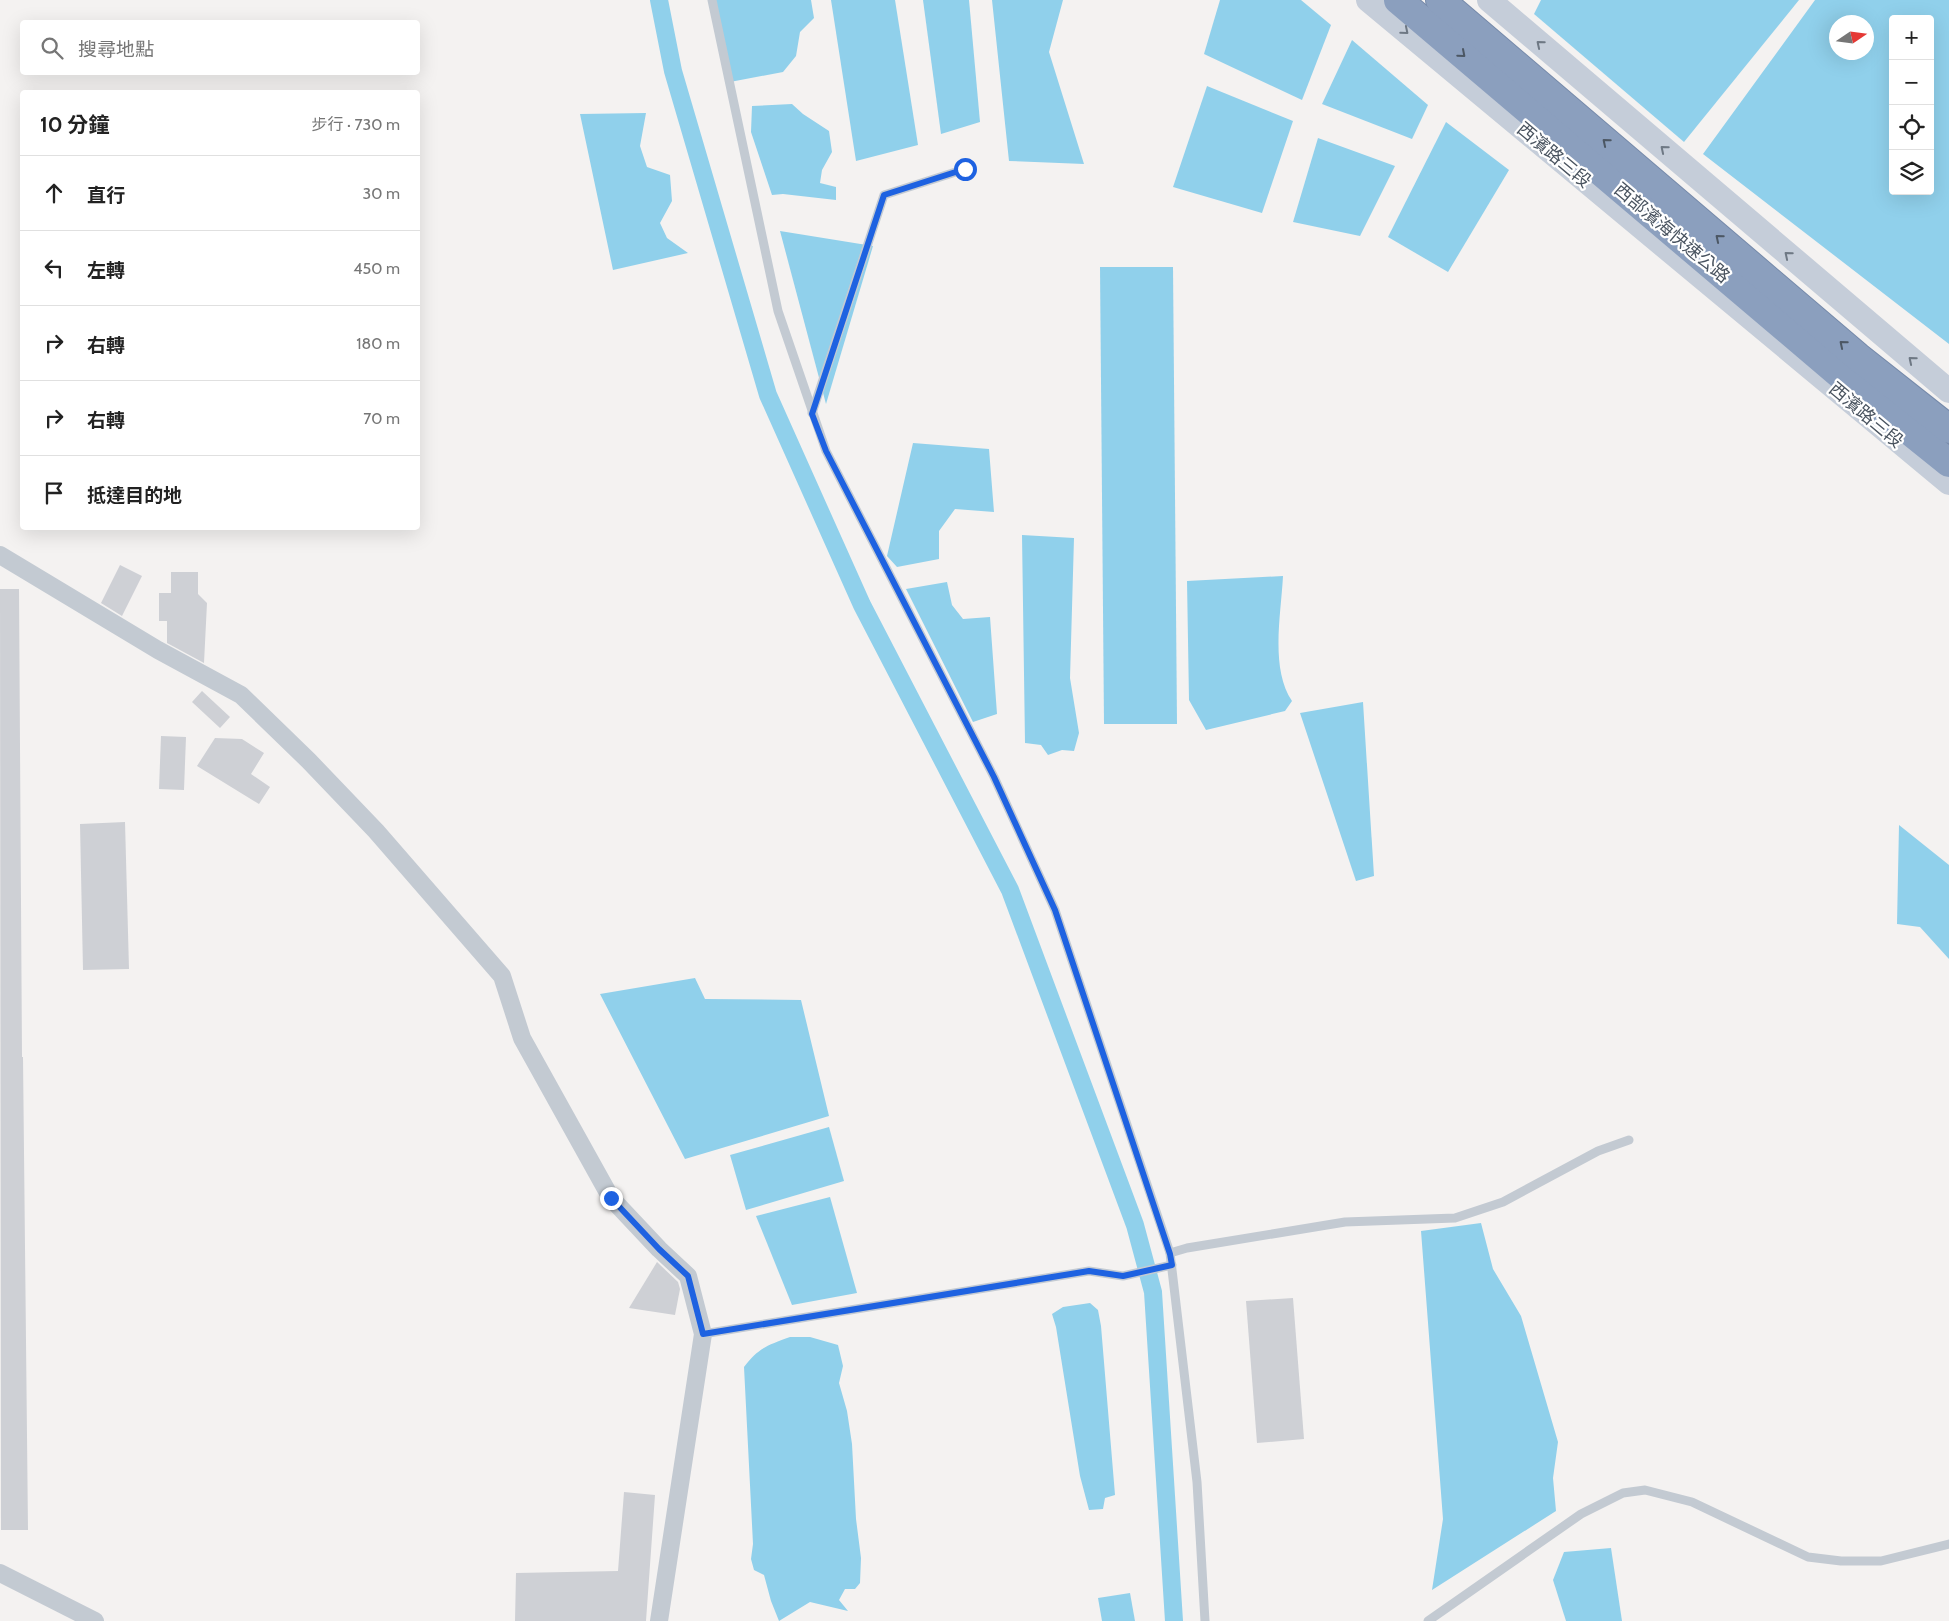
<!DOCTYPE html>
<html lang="zh-TW">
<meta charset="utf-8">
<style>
:root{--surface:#fff;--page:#f2f2f2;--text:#222;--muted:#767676;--line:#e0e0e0}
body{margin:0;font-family:Cabin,"Noto Sans TC",sans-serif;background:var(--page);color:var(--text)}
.controls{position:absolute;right:15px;top:15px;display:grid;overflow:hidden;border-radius:5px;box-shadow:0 5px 20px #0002}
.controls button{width:45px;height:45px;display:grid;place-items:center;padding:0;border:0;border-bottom:1px solid var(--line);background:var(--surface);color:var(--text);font:25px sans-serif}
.compass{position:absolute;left:1829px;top:15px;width:45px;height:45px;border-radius:50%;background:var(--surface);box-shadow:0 5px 20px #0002;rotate:77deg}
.stop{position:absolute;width:15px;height:15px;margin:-11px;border:4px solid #1e62e1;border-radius:50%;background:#fff}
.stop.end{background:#1e62e1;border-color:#fff;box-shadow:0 1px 5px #0008}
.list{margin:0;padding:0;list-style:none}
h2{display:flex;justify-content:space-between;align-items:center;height:65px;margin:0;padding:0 20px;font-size:21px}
h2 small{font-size:16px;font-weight:400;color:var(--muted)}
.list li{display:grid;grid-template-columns:32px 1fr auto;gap:15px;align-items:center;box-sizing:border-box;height:75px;padding:0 20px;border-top:1px solid var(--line)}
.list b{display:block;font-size:19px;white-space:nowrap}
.list em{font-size:16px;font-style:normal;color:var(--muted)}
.icon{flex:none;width:28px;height:28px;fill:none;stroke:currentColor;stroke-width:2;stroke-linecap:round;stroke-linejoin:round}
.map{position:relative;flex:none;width:1949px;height:1621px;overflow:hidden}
.search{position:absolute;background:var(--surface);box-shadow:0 5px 20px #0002;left:20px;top:20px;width:400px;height:55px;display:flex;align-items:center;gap:12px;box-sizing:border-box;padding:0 18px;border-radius:5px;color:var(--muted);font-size:19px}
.panel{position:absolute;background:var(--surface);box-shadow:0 5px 20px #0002;left:20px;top:90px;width:400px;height:440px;border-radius:5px}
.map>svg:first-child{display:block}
.water{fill:#90d0eb;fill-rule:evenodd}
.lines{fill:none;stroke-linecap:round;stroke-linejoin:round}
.canal{stroke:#90d0eb;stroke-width:18}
.building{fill:#ced0d5}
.highway-casing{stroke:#768aaa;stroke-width:30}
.lane{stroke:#c3cad2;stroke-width:9}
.street{stroke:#c3cad2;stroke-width:18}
.secondary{stroke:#c5cdd9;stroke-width:24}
.highway{stroke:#8b9fbe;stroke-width:28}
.oneway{stroke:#6e7884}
.oneway2{stroke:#4c5764}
.route{stroke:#1e62e1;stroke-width:6}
.labels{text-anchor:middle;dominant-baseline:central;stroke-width:4.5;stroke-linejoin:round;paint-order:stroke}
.street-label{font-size:18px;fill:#49535f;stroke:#fff}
</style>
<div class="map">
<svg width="1949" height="1621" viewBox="0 0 1949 1621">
<rect width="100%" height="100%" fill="#f4f2f1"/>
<g class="water">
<path d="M713,0H811L814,18L800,32L796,56L783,72L730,82Z"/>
<path d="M831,0H895L918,145L856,161Z"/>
<path d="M923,0H969L980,122L941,134Z"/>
<path d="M992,0H1063L1049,52L1084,164L1009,161Z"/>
<path d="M1220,0H1301L1331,25L1302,100L1204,54Z"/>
<path d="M1541,0H1799L1684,142L1534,14Z"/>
<path d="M1815,0H1949V344L1703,154ZM1893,19H1930V191H1893ZM1836,22H1866V52H1836Z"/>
<path d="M1352,40L1428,105L1412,139L1322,104Z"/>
<path d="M1207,86L1293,121L1262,213L1173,187Z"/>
<path d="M792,104L803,114L829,131L832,152L822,170L820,183L836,187V200L783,194L772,195L751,132L752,106Z"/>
<path d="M646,113L640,146L647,167L670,175L672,201L660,223L667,238L688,253L613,270L580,114Z"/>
<path d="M1446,122L1509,170L1448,272L1388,237Z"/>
<path d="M1318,138L1395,166L1360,236L1293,222Z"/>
<path d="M780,231L873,246L826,404Z"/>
<path d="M1100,267H1173L1177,724H1104Z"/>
<path d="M913,443L989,449L994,512L955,509L939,531V559L897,567L887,556Z"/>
<path d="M1022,535L1074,538L1070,678L1079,733L1074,751L1062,750L1048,755L1041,745L1025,743Z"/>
<path d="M1283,576C1281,615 1270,668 1292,701L1285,711L1206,730L1189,700L1187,581Z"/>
<path d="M947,582L952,605L963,619L990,617L997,714L973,722L906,589Z"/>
<path d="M1363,702L1374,876L1356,881L1300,713Z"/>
<path d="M1899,825L1949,865V959L1920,927L1897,924Z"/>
<path d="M695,978L705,999L801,1000L829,1116L685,1159L600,994Z"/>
<path d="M829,1127L844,1181L746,1210L730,1155Z"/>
<path d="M830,1197L857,1293L792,1305L756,1216Z"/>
<path d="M1481,1223L1493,1269L1521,1316L1558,1442L1553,1478L1556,1511L1432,1590L1443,1519L1421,1231Z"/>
<path d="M1090,1303L1098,1310L1101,1326L1115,1495L1105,1498L1103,1509L1089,1510L1080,1476L1056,1327L1052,1314L1063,1307Z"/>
<path d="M790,1337H810L838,1345L843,1366L839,1383L847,1411L852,1444L856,1519L861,1558L860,1583L855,1589H845L839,1600L848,1611L810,1602L779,1621L771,1601L764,1575L754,1570L751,1559L753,1544L744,1367C758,1348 768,1345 790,1337Z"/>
<path d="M1611,1548L1622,1621H1566L1553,1580L1564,1552Z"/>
<path d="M1130,1593L1135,1621H1102L1098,1598Z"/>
</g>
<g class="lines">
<path class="canal" d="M659,0L673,71L768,395L862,605L1010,890L1135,1225L1153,1292L1174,1621"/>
</g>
<g class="building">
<path d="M120,565L142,576L122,616L101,603Z"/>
<path d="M171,572H198V594L207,603L204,663L167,643V621H159V593H171Z"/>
<path d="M0,589H19L22,1057H23L28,1530H1Z"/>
<path d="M202,691L230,717L220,728L192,702Z"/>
<path d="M161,736L186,737L184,790L159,789Z"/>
<path d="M215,738L242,739L264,753L251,774L270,787L259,804L197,766Z"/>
<path d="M125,822L129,969L83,970L80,824Z"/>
<path d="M657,1262L678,1282L680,1289L675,1315L629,1308Z"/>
<path d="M1293,1298L1304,1439L1257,1443L1246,1301Z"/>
<path d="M624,1492L655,1495L646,1621H515L516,1573L618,1571Z"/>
</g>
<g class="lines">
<defs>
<g id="highway">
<path d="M1398,0L1852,385L1949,463"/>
<path d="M1440,0L1858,357L1949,429"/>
</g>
</defs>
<use href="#highway" class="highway-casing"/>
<g class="lane">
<path d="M712,0L778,311L826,451L994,777L1055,910L1170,1253L1197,1482L1205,1621"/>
<path d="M812,413L884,195L965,169"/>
<path d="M1170,1253L1187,1248L1345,1222L1455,1218L1503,1202L1598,1151L1629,1140"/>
<path d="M703,1334L1089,1271L1123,1276L1172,1265"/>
<path d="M1428,1621L1581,1514L1623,1493L1645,1490L1692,1502L1808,1557L1841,1561H1881L1949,1544"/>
</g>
<g class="street">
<path d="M0,555L158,650L241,695L309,761L376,831L502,976L522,1038L611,1198L659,1249L688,1276L703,1334L659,1621"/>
<path d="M0,1573L95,1621"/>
</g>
<g class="secondary">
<path d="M1368,0L1949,483"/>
<path d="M1489,0L1949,391"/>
</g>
<use href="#highway" class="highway"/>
</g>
<defs><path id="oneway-chevron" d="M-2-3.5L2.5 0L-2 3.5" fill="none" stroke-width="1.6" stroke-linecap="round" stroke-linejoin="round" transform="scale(1.25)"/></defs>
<g class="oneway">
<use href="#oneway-chevron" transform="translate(1405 31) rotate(40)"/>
<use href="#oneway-chevron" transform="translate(1540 44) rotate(-140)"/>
<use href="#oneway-chevron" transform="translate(1664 149) rotate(-140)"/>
<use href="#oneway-chevron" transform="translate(1788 255) rotate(-140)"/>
<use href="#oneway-chevron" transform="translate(1912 360) rotate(-140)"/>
</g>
<g class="oneway2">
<use href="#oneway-chevron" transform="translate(1462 54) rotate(41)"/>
<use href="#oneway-chevron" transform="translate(1606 142) rotate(-140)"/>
<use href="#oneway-chevron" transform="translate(1719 238) rotate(-140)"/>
<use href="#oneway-chevron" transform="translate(1843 344) rotate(-140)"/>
</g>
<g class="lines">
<path class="route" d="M611,1198L659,1249L688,1276L703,1334L1089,1271L1123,1276L1172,1265L1170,1254L1055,910L994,777L826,451L812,414L884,195L965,169"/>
</g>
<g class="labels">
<g class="street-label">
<text transform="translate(1554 155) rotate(40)">西濱路三段</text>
<text transform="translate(1672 233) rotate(40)">西部濱海快速公路</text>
<text transform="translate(1866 415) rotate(40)">西濱路三段</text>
</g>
</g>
</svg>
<div class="controls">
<button>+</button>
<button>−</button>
<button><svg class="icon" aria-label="locate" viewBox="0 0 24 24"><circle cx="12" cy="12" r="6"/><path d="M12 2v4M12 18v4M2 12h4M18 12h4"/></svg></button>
<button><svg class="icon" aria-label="layers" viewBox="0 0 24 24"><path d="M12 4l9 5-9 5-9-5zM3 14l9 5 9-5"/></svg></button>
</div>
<svg class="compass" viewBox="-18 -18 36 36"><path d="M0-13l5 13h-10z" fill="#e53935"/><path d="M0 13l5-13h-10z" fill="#767676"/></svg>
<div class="stop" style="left:965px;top:169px"></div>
<div class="stop end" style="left:611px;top:1198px"></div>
<div class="search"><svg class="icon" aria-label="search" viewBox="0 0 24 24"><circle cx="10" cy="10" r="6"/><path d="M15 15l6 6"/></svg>搜尋地點</div>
<section class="panel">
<h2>10 分鐘<small>步行 · 730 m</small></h2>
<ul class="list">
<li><svg class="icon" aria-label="ahead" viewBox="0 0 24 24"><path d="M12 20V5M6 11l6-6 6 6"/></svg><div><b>直行</b></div><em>30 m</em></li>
<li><svg class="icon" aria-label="left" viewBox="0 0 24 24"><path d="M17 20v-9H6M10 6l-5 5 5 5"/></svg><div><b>左轉</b></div><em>450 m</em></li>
<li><svg class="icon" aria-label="right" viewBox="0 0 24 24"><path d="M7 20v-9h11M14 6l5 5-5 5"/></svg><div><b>右轉</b></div><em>180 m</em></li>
<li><svg class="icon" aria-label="right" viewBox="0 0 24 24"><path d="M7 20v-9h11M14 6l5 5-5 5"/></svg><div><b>右轉</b></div><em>70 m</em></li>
<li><svg class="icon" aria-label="arrive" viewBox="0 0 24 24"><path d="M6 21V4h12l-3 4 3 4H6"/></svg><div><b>抵達目的地</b></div></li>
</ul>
</section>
</div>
